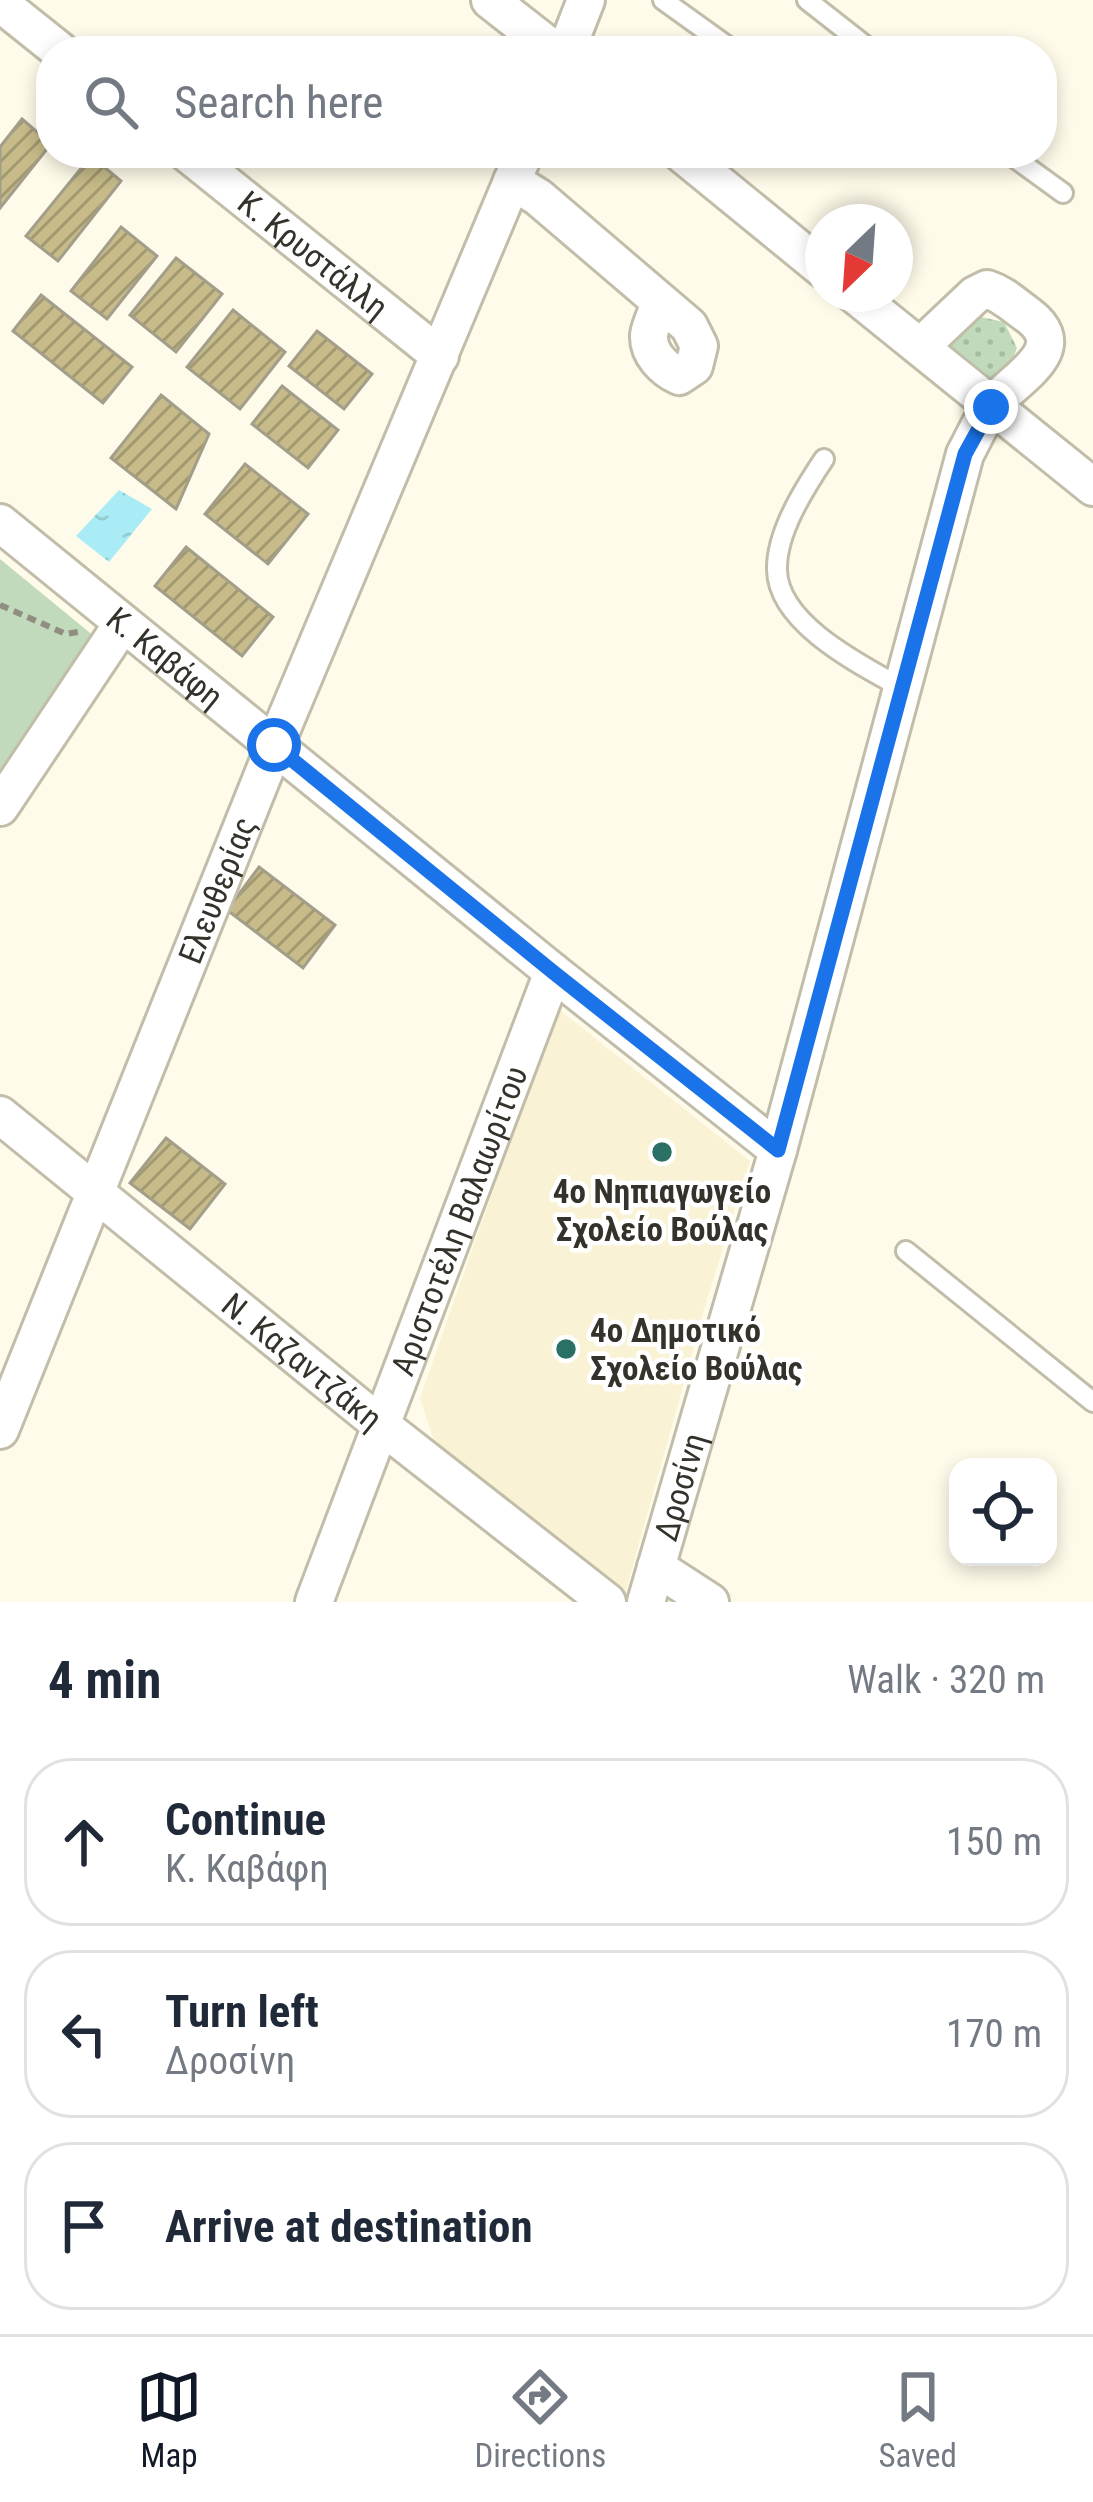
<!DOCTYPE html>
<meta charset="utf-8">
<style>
:root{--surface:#fff;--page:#f2f2f3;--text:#1f2937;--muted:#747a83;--line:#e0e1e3;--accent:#111827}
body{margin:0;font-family:"Roboto Condensed",sans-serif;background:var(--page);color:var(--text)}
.controls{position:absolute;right:36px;bottom:36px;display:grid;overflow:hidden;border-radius:24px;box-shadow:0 6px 18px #0003}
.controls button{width:108px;height:108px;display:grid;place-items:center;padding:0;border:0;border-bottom:3px solid var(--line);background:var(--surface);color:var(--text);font:60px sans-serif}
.compass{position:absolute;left:805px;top:204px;width:108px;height:108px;border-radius:50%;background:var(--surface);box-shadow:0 6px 18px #0003;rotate:205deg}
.stop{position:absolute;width:36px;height:36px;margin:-27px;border:9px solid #1a73e8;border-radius:50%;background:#fff}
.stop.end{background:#1a73e8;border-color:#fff;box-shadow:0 3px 12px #0008}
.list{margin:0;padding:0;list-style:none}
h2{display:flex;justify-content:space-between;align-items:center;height:156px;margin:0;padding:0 48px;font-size:51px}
h2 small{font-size:39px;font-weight:400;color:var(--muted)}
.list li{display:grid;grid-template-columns:78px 1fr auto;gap:36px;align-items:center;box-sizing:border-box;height:168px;margin:0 24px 24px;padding:0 24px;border:3px solid var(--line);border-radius:48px}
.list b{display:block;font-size:45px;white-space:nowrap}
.list p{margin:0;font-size:39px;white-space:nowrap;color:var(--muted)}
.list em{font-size:39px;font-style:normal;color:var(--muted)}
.icon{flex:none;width:66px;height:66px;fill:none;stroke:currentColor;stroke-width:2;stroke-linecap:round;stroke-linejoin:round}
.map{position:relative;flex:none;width:1093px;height:1602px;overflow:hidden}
.search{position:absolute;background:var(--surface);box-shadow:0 6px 18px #0003;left:36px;right:36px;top:36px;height:132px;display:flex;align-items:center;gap:30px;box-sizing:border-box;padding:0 42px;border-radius:48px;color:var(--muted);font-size:45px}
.sheet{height:732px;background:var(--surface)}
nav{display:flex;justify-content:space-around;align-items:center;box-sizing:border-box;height:168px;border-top:3px solid var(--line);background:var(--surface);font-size:33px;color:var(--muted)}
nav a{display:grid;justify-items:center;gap:6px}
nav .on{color:var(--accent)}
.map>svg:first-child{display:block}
.built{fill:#f9f2d5}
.grass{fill:#c1dabb}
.park{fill:url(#park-dots)}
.water{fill:url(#water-ripples)}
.building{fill:url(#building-hatch);stroke:#a39e8a;stroke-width:3}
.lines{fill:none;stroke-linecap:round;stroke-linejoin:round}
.lane-casing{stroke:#c2bda9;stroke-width:24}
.street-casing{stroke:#c2bda9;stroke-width:42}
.path{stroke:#908d81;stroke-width:6;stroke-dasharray:9 6;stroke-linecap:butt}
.lane{stroke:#fff;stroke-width:18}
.street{stroke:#fff;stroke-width:36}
.route{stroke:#1a73e8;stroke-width:15}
.poi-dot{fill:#2a7064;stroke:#fff;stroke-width:4.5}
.labels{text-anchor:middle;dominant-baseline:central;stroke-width:9;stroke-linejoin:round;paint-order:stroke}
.street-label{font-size:33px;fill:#34322a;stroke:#fff}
.poi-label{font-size:33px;font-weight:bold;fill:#34322a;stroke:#fff}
</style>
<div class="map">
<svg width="1093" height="1602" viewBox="0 0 1093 1602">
<defs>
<pattern id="park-dots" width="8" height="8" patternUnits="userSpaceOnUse" patternTransform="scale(3)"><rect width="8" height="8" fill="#c1dabb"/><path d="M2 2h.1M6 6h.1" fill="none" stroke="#a6bca1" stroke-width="1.8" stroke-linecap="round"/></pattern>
<pattern id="water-ripples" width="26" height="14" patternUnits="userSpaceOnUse" patternTransform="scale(3)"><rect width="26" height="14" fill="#aaecf5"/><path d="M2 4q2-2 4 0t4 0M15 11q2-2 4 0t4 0" fill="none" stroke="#93cbd2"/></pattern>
<pattern id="building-hatch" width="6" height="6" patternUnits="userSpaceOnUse" patternTransform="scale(3)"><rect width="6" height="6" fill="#c7bb89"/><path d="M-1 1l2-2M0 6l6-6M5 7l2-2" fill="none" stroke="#a29970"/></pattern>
</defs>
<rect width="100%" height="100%" fill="#fffbea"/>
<path class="built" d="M557,1008L750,1161L707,1300L624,1597L437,1450L420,1398Z"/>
<path class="grass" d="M0,559L95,637L0,773Z"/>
<path class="park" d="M976,316L1004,322L1017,348L1008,371L987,382L950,349L957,328Z"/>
<path class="water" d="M119,490L152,509L109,562L76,536Z"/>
<g class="building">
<path d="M22,119L51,144L0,208V147Z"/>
<path d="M91,156L121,181L58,261L26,236Z"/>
<path d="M121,227L157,256L107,319L71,291Z"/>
<path d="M176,258L222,294L176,352L130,315Z"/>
<path d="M41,295L132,367L103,403L13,331Z"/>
<path d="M233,310L285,352L240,409L187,367Z"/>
<path d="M317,331L372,374L344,409L289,366Z"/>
<path d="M282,386L338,430L308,468L252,424Z"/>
<path d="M161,395L209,434L176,509L111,458Z"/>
<path d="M245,464L308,514L268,564L205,514Z"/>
<path d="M186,547L273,617L242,656L155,586Z"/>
<path d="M259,867L335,925L303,968L227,910Z"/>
<path d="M166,1138L225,1184L190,1229L130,1183Z"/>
</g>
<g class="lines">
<defs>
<g id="lane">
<path d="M663,0L734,51"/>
<path d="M807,0L872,51"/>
<path d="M1008,153L1063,193"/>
<path d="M824,459C804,489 776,533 777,570C778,624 861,665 902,688"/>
<path d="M906,1251L1093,1402"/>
</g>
<g id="street">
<path d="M490,0L555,51"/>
<path d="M0,3L60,51"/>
<path d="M566,51L586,0"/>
<path id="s1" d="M187,153L440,356"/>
<path d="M681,153L823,269"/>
<path d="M512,181L538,197L689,326L699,346L694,366L679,376C664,369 648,354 649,335C650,326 657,312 660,304"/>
<path d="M854,294L1093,487"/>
<path id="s2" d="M0,523L553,972L778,1150"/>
<path d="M0,807L123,623"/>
<path id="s3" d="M0,1115L381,1425L607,1602"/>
<path id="s4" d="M0,1430L275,745L524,153"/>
<path d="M656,1567L710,1602"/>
<path id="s5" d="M314,1602L553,972"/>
<path id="s6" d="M646,1602L778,1150L965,454C974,438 982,418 994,403C1018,376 1073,349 1028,315C1015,306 1003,294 987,289L975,295L920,347"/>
</g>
</defs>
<use href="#lane" class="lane-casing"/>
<use href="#street" class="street-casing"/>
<path class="path" d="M0,605L66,634L78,632"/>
<use href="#lane" class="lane"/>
<use href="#street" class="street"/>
</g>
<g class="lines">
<path class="route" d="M274,745L553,972L778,1150L965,454L991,407"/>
</g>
<g class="poi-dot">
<circle cx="662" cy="1152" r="12"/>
<circle cx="566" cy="1349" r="12"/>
</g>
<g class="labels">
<g class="street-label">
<text stroke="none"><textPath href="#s1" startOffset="162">Κ. Κρυστάλλη</textPath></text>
<text stroke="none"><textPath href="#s2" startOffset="213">Κ. Καβάφη</textPath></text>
<text stroke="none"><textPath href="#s4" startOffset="582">Ελευθερίας</textPath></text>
<text stroke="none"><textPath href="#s5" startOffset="408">Αριστοτέλη Βαλαωρίτου</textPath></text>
<text stroke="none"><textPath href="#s3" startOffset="390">Ν. Καζαντζάκη</textPath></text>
<text stroke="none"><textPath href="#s6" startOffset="120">Δροσίνη</textPath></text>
</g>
<g class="poi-label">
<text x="662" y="1191">4ο Νηπιαγωγείο<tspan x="662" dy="38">Σχολείο Βούλας</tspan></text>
<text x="590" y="1330" text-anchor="start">4ο Δημοτικό<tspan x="590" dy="38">Σχολείο Βούλας</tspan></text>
</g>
</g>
</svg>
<div class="controls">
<button><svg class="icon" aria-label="locate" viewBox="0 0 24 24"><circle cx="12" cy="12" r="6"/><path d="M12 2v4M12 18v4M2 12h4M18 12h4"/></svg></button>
</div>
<svg class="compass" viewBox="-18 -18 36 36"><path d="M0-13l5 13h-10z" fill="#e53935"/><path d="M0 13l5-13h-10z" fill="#747a83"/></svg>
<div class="stop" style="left:274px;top:745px"></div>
<div class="stop end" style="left:991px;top:407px"></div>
<div class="search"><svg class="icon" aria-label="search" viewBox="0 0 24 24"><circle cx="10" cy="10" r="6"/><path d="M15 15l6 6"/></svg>Search here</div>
</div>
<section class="sheet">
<h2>4 min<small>Walk · 320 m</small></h2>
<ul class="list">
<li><svg class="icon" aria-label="ahead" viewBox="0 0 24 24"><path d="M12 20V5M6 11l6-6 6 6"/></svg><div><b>Continue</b><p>Κ. Καβάφη</p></div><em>150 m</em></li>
<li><svg class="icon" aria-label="left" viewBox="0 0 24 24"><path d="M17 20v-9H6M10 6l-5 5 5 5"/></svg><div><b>Turn left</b><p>Δροσίνη</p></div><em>170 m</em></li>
<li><svg class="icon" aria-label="arrive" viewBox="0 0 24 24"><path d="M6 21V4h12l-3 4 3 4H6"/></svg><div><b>Arrive at destination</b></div></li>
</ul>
</section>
<nav>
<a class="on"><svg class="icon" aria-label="map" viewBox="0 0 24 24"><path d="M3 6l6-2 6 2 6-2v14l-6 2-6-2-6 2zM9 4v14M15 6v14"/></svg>Map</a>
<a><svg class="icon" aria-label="directions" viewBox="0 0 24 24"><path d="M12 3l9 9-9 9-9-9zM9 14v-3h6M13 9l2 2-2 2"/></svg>Directions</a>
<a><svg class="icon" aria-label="saved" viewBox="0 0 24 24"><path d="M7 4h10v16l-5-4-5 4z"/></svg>Saved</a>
</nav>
